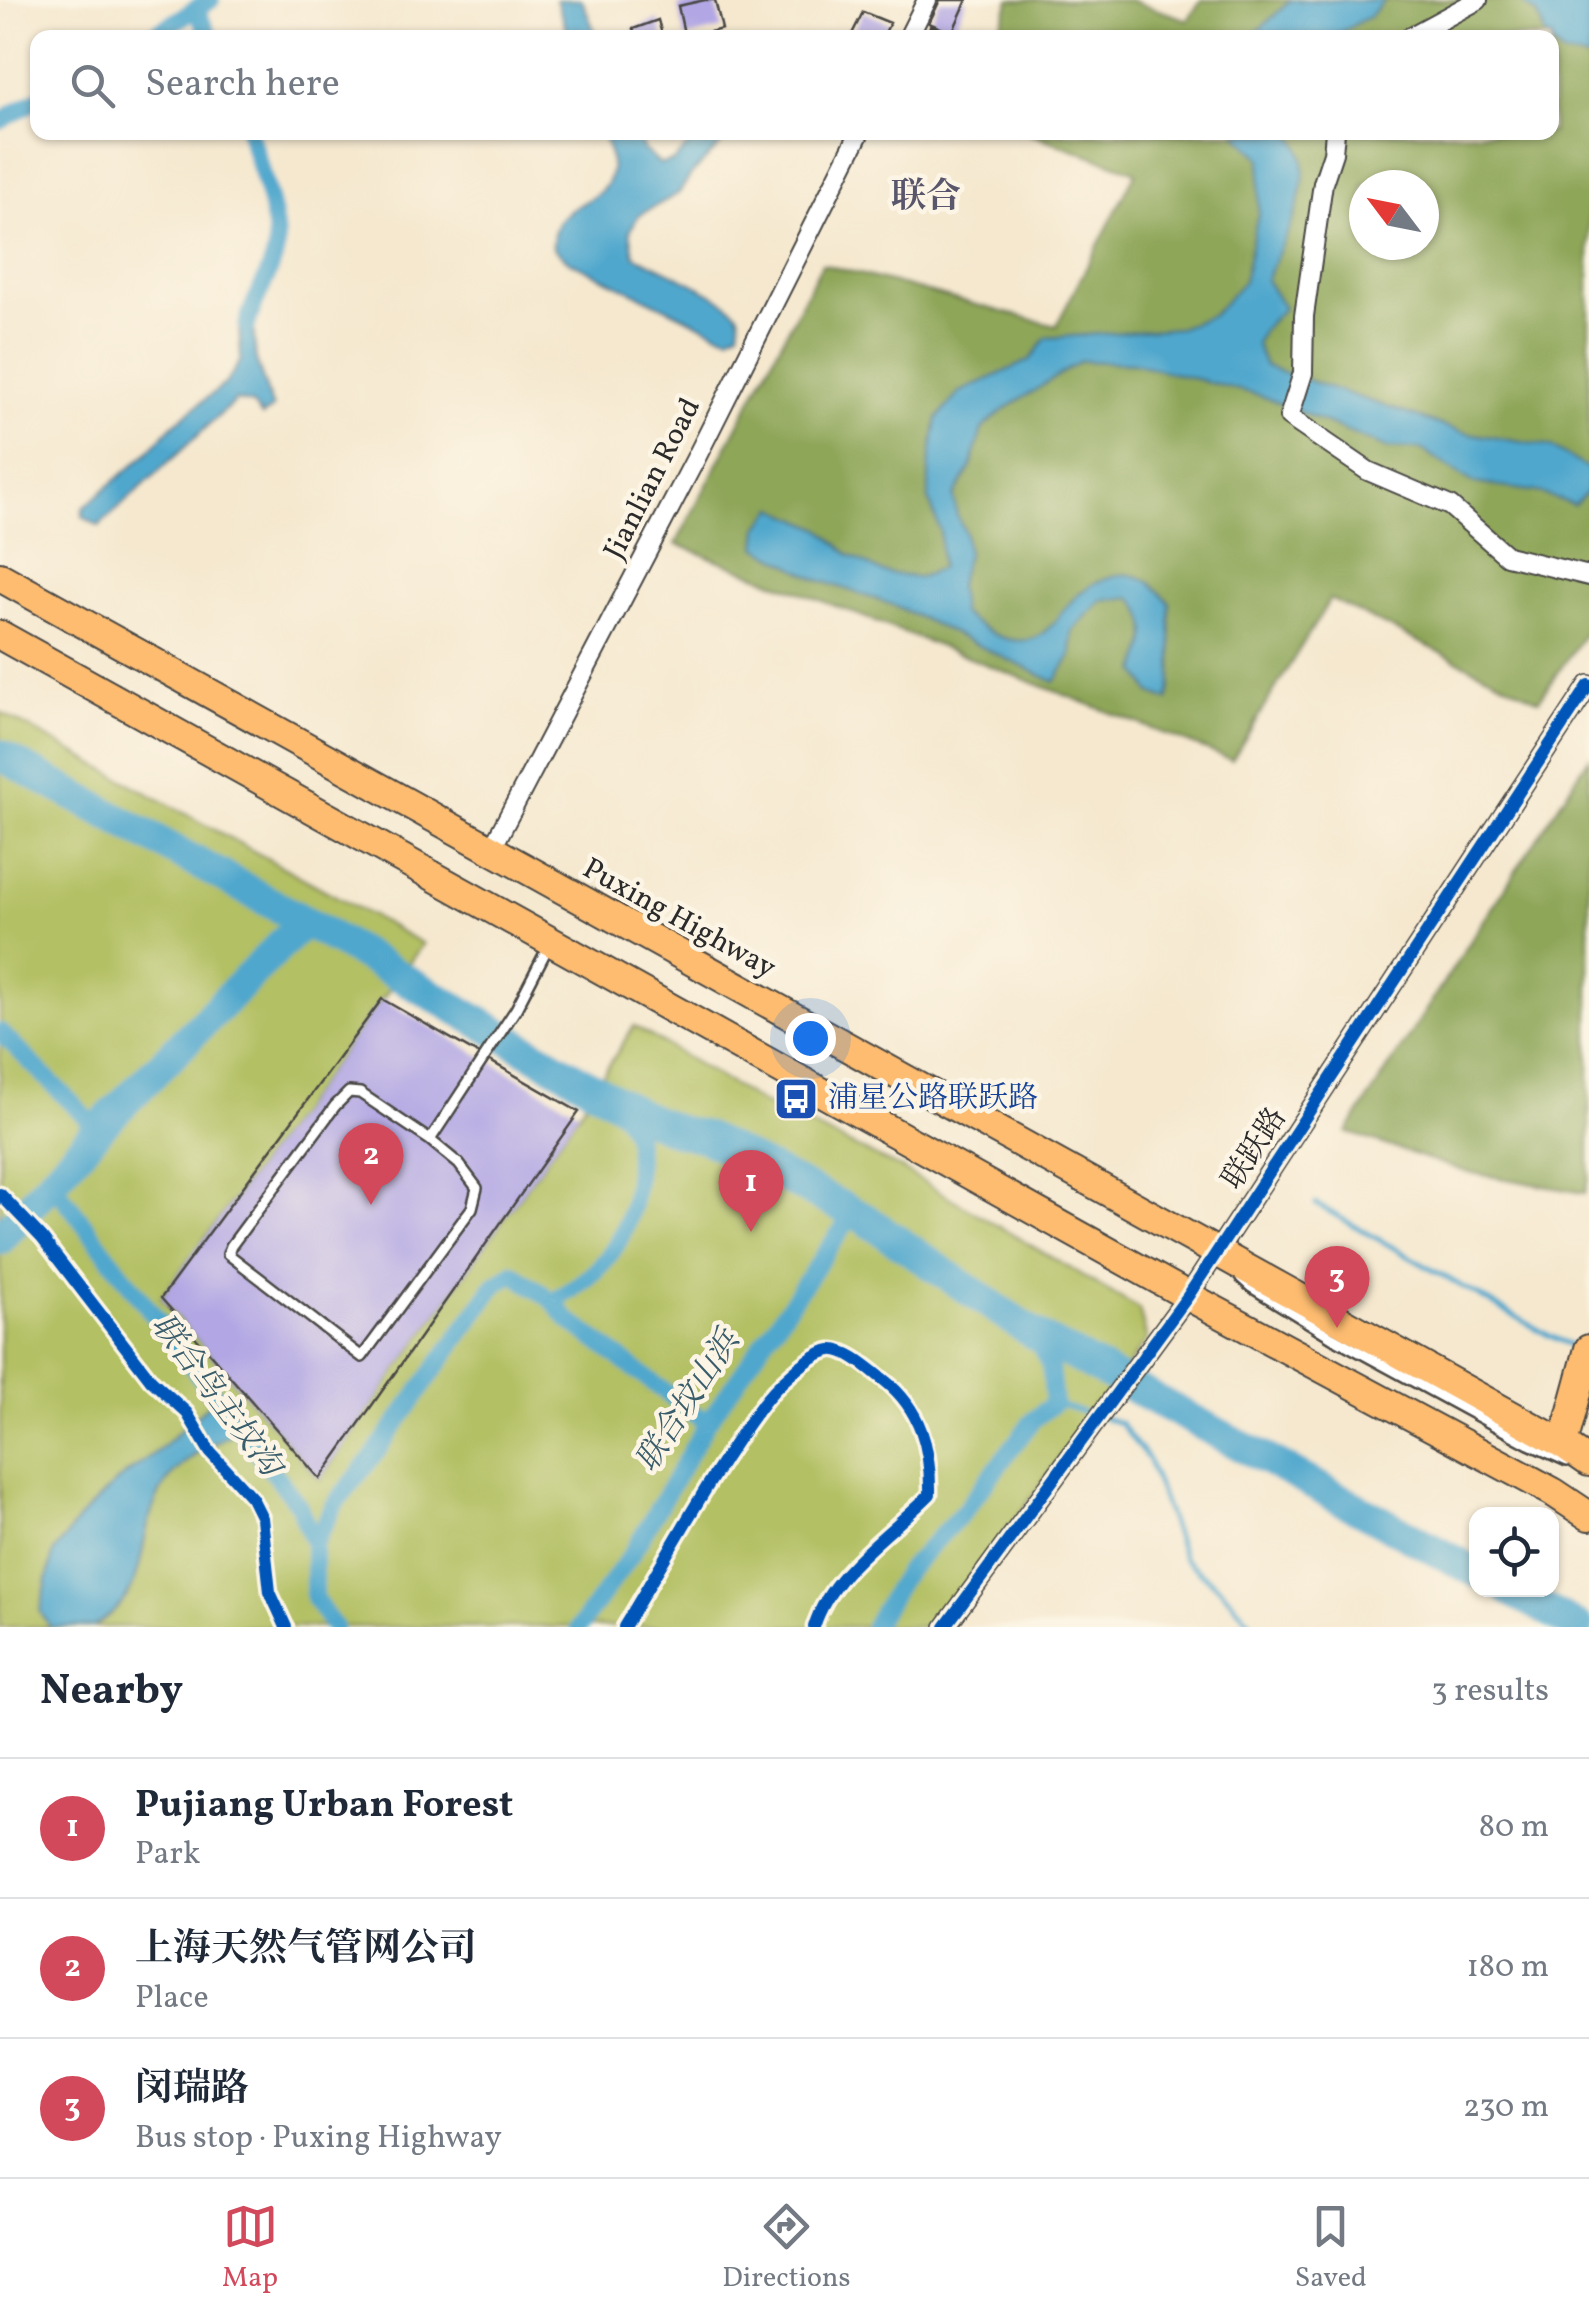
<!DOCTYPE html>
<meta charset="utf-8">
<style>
:root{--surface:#fff;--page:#f2f2f3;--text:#1f2937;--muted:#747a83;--line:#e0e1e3;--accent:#d1495b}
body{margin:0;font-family:Vollkorn,"Noto Serif SC",serif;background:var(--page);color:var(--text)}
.controls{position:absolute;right:30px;bottom:30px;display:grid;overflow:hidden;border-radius:20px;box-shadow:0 2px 8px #0004}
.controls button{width:90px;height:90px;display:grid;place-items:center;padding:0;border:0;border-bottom:2px solid var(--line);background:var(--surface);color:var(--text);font:50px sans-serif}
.compass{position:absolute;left:1349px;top:170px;width:90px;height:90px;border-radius:50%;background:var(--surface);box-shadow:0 2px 8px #0004;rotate:302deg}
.you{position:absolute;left:810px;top:1038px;width:35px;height:35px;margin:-25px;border:8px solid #fff;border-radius:50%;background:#1a73e8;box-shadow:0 0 0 15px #1a73e833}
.badge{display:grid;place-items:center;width:65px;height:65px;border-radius:50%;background:var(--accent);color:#fff;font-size:32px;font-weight:700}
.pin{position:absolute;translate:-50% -82px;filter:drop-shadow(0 2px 5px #0008)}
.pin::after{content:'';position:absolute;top:52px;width:35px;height:30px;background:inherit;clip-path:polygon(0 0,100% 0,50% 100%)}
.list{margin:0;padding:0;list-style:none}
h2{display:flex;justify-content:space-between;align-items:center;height:130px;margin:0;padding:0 40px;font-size:42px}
h2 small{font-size:32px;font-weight:400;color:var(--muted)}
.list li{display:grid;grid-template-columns:65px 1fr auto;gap:30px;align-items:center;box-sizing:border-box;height:140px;padding:0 40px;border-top:2px solid var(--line)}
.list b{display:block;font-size:38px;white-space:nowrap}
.list p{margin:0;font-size:32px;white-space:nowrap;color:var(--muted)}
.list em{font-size:32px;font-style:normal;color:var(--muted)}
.icon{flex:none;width:55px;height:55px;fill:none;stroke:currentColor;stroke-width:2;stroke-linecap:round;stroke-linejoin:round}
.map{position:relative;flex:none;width:1589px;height:1627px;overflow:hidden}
.search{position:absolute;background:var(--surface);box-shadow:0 2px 8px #0004;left:30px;right:30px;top:30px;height:110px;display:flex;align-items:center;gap:25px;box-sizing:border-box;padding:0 35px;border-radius:20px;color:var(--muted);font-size:38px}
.sheet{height:550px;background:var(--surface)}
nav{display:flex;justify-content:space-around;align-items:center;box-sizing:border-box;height:140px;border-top:2px solid var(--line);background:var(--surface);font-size:28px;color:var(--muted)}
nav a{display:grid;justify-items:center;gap:5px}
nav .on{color:var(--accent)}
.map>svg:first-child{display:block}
.green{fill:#b3c063;stroke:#6f7647;stroke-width:2.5}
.forest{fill:#8ea659;stroke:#5c6842;stroke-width:2.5;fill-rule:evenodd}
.water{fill:#50a7cd;stroke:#3e697c;stroke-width:2.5}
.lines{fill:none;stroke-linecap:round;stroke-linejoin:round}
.stream{stroke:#50a7cd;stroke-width:5}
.canal{stroke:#50a7cd;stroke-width:18}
.river{stroke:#50a7cd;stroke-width:32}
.building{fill:#b2a7e4}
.service-casing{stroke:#494744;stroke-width:14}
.minor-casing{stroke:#494744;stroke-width:22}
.primary-casing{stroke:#494744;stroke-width:32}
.service{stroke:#fff;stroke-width:9}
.minor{stroke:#fff;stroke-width:18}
.primary{stroke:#fdbc70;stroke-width:28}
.cycleway-casing{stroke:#fcf5e5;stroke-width:19}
.cycleway{stroke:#0057b8;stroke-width:12}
.labels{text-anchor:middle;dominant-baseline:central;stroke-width:9;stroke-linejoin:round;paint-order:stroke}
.street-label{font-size:30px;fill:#2b2b2b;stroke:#fcf5e5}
.transit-label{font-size:30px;fill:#164399;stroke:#fcf5e5;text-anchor:start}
.water-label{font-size:32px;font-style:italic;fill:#3a5d6c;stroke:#fcf5e5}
.quarter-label{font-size:35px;font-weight:bold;fill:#5a566c;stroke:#fcf5e5}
</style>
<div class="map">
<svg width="1589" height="1627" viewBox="0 0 1589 1627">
<rect width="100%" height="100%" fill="#fcf5e5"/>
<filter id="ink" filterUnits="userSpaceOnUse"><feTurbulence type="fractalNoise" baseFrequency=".01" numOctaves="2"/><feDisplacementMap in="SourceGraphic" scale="20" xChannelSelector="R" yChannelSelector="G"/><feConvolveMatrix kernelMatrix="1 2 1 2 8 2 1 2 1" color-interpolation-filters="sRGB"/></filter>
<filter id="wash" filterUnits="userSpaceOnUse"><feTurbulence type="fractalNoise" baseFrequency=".0048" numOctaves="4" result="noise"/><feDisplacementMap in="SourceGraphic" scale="40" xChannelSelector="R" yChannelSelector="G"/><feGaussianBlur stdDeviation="2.25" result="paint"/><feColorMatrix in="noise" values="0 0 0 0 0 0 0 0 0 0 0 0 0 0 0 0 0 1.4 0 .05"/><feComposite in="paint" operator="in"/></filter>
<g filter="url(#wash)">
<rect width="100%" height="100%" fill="#f5e8cf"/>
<path class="green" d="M0,712L423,944L161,1298L320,1479L579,1112L634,1026L762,1103L898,1167L1139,1309L1147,1340L936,1627H0Z"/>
<g class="forest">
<path d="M1010,0H1129L1188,20L1201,0H1589V627L1539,700L1330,599L1232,760L676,544L822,264L1056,326L1136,172L1028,133L1552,132V38L997,37ZM1364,185H1424V245H1364Z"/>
<path d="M1589,758V1178L1585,1193L1466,1172L1347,1132Z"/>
</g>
<g class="water">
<path d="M556,0H582L597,37H569Z"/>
<path d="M1291,0H1385L1370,16L1332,37H1251Z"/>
<path d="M1519,0H1589V59L1563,55L1552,44V38L1546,37L1537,14Z"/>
<path d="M603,133H636L644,150L660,164L674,161L699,133H732L691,175L679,193L638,216L630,231L634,255C653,264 733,300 739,315C741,320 740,325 739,331L729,336L719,333L570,262L553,248C550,197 606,210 611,171C613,160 606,144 603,133Z"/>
<path d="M1236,133H1291C1325,174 1283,239 1266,280L1284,308L1263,329L1256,344L1265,366L1462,432L1551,447L1589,469L1586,493L1574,505L1537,492L1474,483L1421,449L1386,448L1259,395L1133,363L1081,361L1001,412L982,429L971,467L954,496L957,516L965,532L967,555L958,584L961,613C980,628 1006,646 1032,639C1046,635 1057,618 1066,607C1084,586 1119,563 1147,581C1156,586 1163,596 1170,603C1169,633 1177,673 1168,700L1151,693L1137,671C1147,640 1155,623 1131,597L1101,601L1072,631L1071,656L1055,682L893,605L816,579L757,547L759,527L775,508L821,529L848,554L882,572L918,578L941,568L940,531L929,500V466L937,419L960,392L1030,360L1046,338L1179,328L1213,315L1243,282L1258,214L1261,158Z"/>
<path d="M253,324L256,360L273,408L262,416L252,404L236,400L99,526L83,517V508L144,456L174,424L226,383L241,360L239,328Z"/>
<path d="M218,1396L240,1429C211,1445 178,1460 161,1491C132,1542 156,1590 93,1627H51L40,1612L53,1553L84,1513L116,1482L160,1449Z"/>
</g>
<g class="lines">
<g class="stream">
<path d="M1316,1204L1548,1335L1581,1350"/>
<path d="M1054,1403L1093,1415"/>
<path d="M1104,1418L1120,1423L1149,1461L1184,1559L1220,1588L1255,1627"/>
</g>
<g class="canal">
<path d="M196,9L210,38"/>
<path d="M148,38L211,0"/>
<path d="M0,121L38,99"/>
<path d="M247,326C252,300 269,279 275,254C282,230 257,158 249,132"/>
<path d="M0,1032L98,1129"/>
<path d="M52,1182L299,1506L314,1544V1598L334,1627"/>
<path d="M553,1301L567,1319L707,1423"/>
<path d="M314,1544L335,1504L375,1454L495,1285L513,1273L553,1301C605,1273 630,1239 636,1179C637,1166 638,1146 634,1133C630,1121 620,1110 613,1099"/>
<path d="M579,1627L631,1555L707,1423L854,1212"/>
<path d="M873,1627L905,1573L964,1511L1033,1420L1054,1403L1050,1366L1035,1335"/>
</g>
<g class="river">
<path d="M0,755L304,921L639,1114L677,1131L705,1137L864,1218L1035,1335L1476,1572"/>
<path d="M0,1239L98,1129L304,921"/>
<path d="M1509,1590L1578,1627"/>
</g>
</g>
<g id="blocks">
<g class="building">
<path d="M705,0H715L722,29L685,38L678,6Z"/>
<path d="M940,0H967L952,33L929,23Z"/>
<path d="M863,12L890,23L882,38H850Z"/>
<path d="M658,20L663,38H636L633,29Z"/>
<path d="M930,26L959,37V38H925Z"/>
<path d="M382,999L579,1112L320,1479L161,1298Z"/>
</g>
</g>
</g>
<g filter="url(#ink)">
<use href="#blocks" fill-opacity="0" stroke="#494744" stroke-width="2.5"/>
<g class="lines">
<defs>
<g id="service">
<path d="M430,1140L360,1093L349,1092L335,1106L231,1246L228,1254L362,1357L472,1208L477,1188L459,1164L430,1140L516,1009L548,947"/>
<path d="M1241,1278L1251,1287L1332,1337L1529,1444L1567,1461"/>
</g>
<g id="minor">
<path d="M908,38L927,0"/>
<path d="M1408,38L1478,0"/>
<path d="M1335,132L1333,153L1323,183L1304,316L1303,373L1289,417L1368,471L1450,506L1507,556L1589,576"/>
<path d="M491,850L695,460L860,132"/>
<path d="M945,1627L1188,1296L1589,685"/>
</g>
<g id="primary">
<path d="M0,577L1563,1444L1589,1462"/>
<path d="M0,635L1188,1296L1553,1492L1589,1516"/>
<path d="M1563,1444L1589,1349"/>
</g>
</defs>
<use href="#service" class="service-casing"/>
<use href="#minor" class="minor-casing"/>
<use href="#primary" class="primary-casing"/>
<use href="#service" class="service"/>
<use href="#minor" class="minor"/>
<use href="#primary" class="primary"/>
<defs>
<g id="cycleway">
<path d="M0,1194L42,1238L151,1380L187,1413L210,1452L252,1498L262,1518L270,1592L286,1627"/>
<path d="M624,1627C668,1555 711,1473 761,1406C773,1389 810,1353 831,1350C847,1348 871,1370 884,1380C921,1409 931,1449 930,1494C891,1534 831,1571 814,1627"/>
<path d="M945,1627L1188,1296L1589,685"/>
</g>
</defs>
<use href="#cycleway" class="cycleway-casing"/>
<use href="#cycleway" class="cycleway"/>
</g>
</g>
<defs>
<symbol id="bus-square" viewBox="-11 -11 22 22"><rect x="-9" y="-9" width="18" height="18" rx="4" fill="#1a4fb4" stroke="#fcf5e5"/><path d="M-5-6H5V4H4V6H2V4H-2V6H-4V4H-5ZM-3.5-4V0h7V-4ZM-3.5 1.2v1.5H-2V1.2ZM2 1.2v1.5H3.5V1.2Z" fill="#fff"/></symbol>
</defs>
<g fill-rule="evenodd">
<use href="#bus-square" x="771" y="1074" width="50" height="50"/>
</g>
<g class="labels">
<g class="street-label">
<text transform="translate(653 479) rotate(-63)">Jianlian Road</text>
<text transform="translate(679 919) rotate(29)">Puxing Highway</text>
<text transform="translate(1255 1149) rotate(-57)">联跃路</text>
</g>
<g class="transit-label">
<text x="828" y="1099">浦星公路联跃路</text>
</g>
<g class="water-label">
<text transform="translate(215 1396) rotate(53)">联合鸟主坟沟</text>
<text transform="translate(689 1402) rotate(-57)">联合坟山浜</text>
</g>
<g class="quarter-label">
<text x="926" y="198">联合</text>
</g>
</g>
</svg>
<div class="controls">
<button><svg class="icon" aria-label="locate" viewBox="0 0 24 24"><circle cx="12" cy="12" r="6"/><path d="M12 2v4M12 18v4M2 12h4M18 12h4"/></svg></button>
</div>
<svg class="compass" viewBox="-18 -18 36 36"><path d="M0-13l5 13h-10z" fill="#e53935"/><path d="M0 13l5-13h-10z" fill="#747a83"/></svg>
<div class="you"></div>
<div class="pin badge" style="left:751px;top:1232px">1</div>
<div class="pin badge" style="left:371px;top:1205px">2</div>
<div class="pin badge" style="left:1337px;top:1328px">3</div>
<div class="search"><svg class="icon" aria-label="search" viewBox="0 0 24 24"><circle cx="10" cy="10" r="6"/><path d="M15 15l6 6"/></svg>Search here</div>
</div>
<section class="sheet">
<h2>Nearby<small>3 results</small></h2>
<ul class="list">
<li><span class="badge">1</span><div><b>Pujiang Urban Forest</b><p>Park</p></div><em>80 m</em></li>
<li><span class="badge">2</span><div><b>上海天然气管网公司</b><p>Place</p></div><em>180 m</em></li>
<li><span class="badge">3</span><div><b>闵瑞路</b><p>Bus stop · Puxing Highway</p></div><em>230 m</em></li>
</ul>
</section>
<nav>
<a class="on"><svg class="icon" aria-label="map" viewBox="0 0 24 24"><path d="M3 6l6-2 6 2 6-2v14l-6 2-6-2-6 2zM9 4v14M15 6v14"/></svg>Map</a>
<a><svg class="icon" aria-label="directions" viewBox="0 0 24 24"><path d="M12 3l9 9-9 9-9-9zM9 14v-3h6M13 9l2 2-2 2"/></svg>Directions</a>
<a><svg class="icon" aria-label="saved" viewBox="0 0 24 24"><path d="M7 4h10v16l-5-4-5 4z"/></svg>Saved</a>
</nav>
